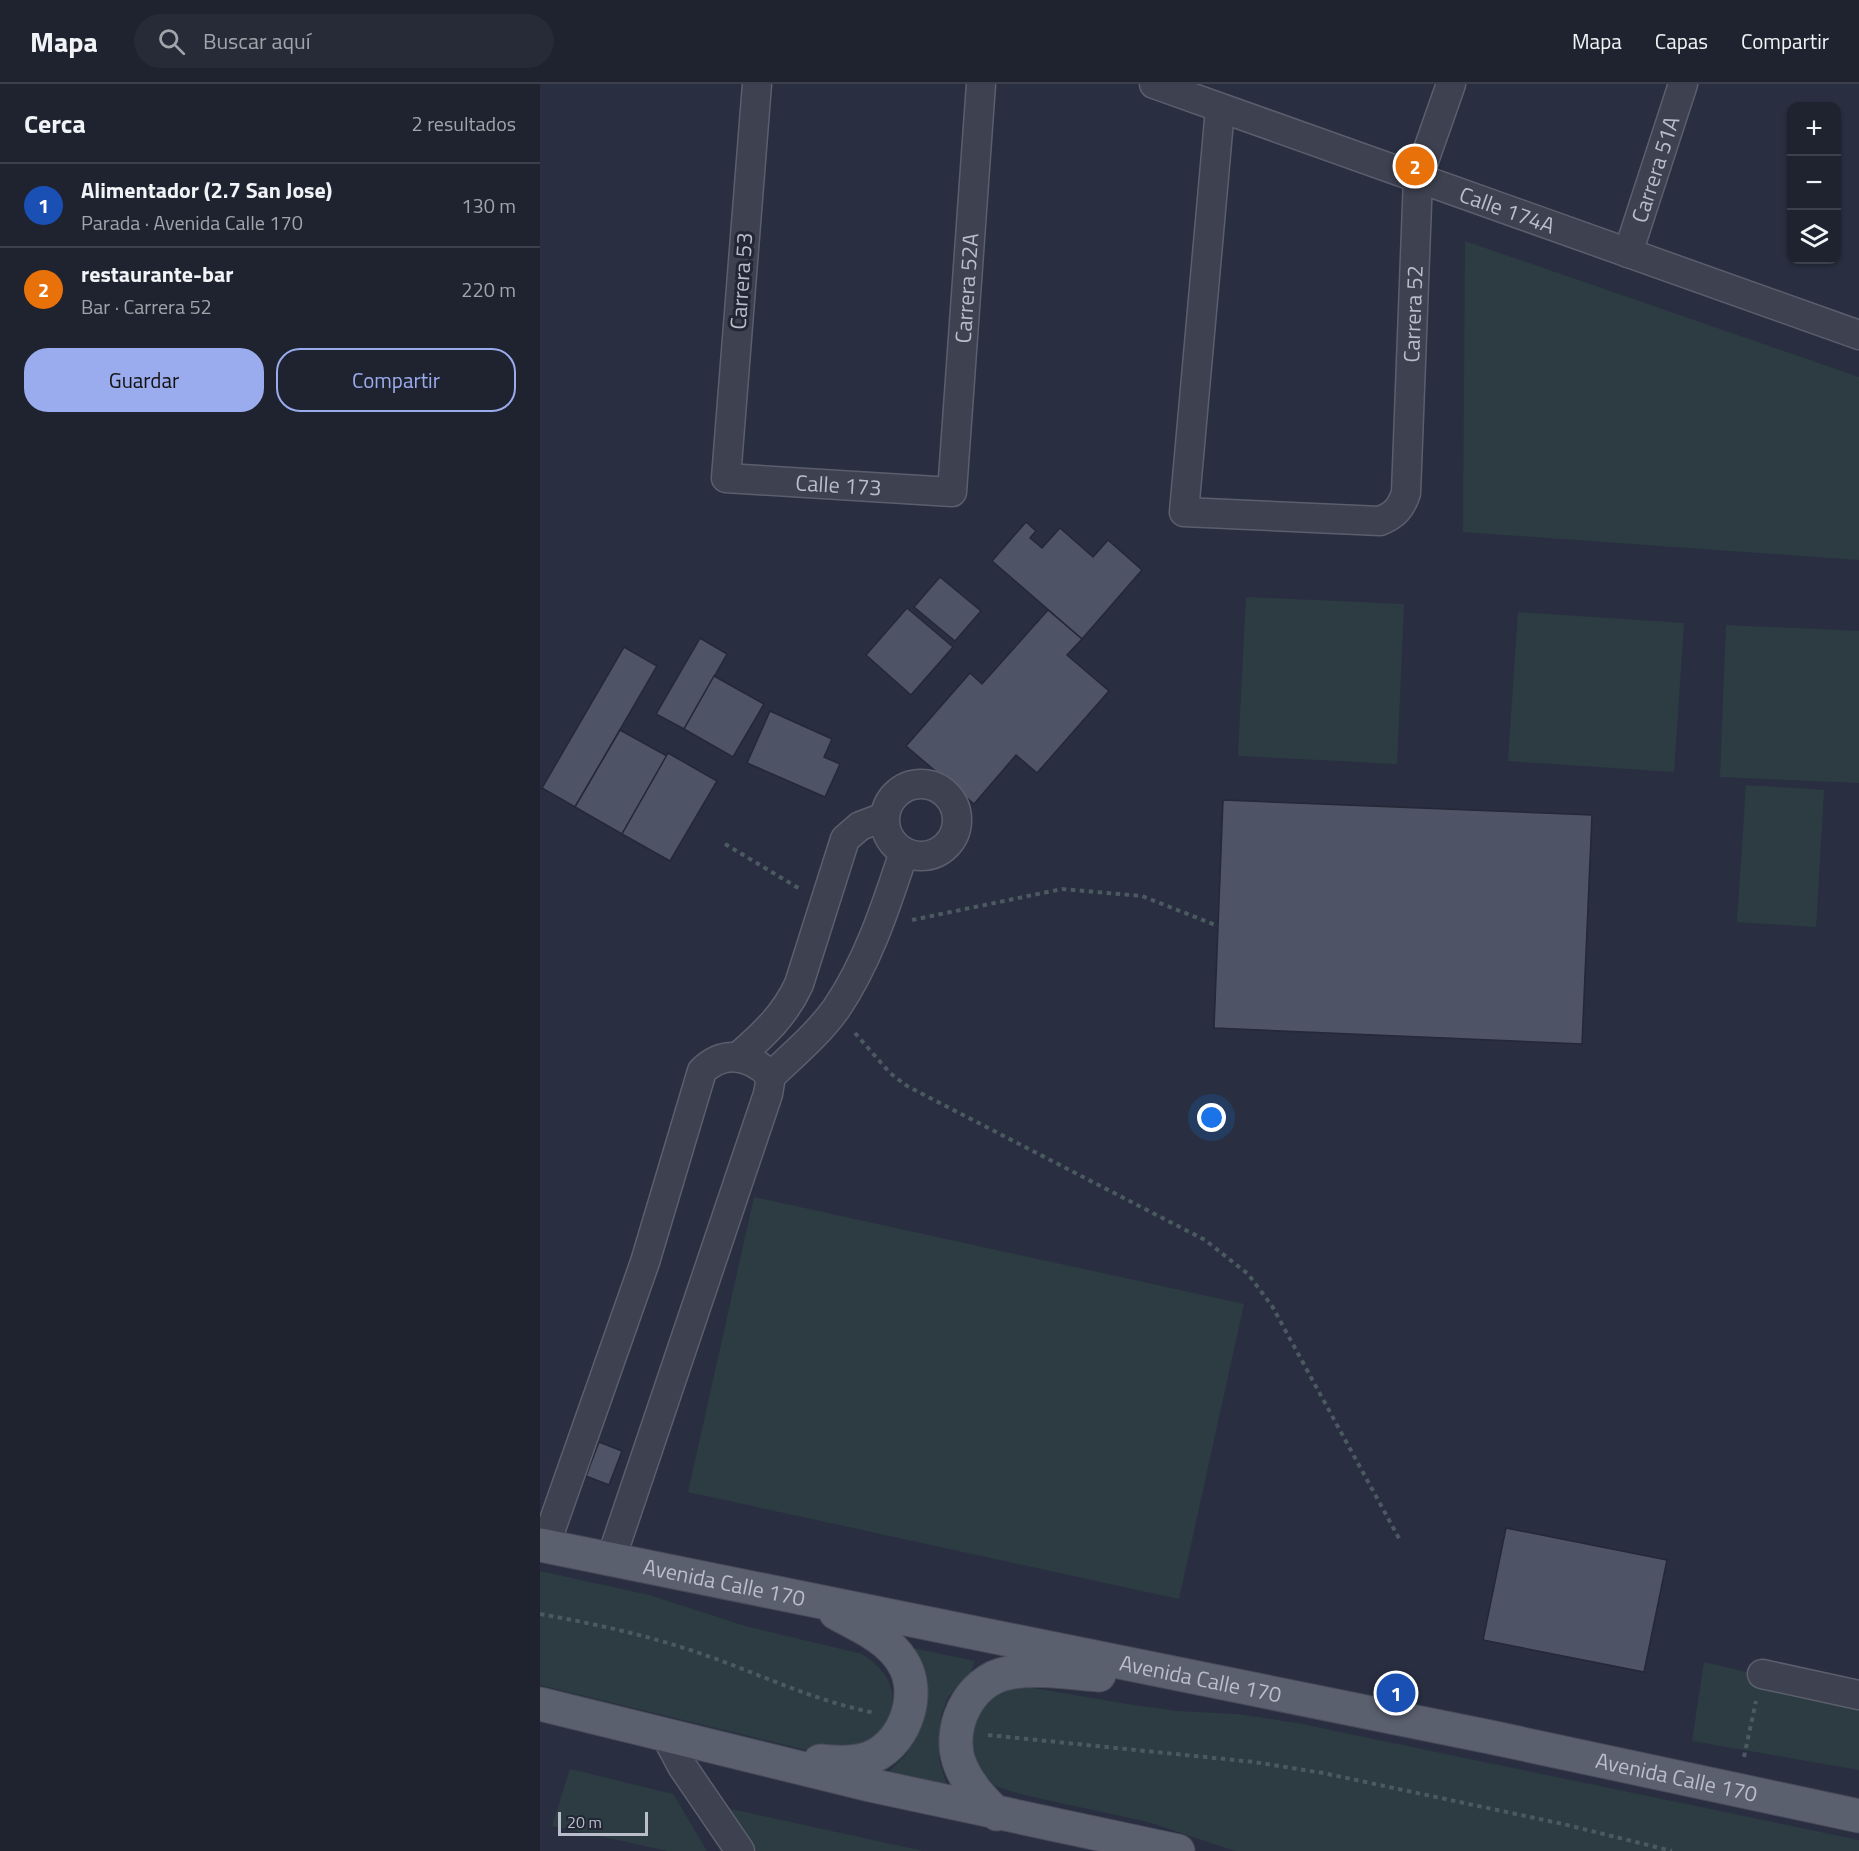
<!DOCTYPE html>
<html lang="es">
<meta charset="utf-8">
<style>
:root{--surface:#1f2330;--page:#272b38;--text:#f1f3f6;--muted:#a1a4ab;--line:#3c404c;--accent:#9bacee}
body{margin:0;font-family:"Titillium Web",sans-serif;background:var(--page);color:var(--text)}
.controls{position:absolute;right:18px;top:18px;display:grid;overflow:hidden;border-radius:12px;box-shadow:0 2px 4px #0004}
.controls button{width:54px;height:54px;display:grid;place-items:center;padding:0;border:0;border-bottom:2px solid var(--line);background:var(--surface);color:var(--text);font:30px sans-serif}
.scale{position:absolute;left:18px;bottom:15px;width:90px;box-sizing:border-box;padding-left:6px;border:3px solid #babdca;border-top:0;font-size:16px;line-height:21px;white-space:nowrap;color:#babdca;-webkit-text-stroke:4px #222635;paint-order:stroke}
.you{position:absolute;left:672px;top:1034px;width:21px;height:21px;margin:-15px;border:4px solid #fff;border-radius:50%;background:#1a73e8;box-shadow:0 0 0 9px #1a73e833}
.badge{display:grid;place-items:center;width:39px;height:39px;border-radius:50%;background:var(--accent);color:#fff;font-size:20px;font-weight:700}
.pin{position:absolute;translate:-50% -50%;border:3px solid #fff;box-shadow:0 2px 6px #0006}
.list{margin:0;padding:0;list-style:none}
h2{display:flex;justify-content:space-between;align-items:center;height:78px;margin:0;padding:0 24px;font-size:26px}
h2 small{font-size:20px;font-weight:400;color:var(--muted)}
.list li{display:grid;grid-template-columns:39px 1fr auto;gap:18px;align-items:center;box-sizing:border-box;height:84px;padding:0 24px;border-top:2px solid var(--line)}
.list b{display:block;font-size:22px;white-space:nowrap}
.list p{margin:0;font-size:20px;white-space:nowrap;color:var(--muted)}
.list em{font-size:20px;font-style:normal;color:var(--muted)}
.actions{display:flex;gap:12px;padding:18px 24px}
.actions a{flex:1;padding:14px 0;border:2px solid var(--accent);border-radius:24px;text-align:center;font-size:21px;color:var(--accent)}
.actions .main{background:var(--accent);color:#111}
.icon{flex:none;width:33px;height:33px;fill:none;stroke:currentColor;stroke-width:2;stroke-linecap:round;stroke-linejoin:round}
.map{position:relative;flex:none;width:1319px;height:1767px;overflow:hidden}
header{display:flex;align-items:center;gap:36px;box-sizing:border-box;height:84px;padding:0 30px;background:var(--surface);border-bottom:2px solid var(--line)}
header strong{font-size:28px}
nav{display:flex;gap:33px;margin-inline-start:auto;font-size:21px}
.search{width:420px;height:54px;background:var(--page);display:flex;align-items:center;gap:15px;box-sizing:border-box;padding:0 21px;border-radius:33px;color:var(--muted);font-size:22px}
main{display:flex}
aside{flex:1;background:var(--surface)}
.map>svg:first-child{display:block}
.green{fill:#2c3c42}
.building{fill:#4e5366;stroke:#242837;stroke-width:1.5}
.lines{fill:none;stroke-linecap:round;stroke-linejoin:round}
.minor-casing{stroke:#5b5f6d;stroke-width:31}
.major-casing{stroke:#474a59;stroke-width:35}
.path{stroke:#4b5960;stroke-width:4;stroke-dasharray:4.5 4.5;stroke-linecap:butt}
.minor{stroke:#3d4150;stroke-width:28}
.major{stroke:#5b606f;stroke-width:33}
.labels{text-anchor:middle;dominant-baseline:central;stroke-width:6;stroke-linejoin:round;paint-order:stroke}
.street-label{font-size:22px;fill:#babdca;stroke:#222635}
</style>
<header>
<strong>Mapa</strong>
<div class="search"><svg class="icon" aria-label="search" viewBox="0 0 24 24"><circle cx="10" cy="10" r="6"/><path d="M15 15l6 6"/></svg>Buscar aquí</div>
<nav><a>Mapa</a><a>Capas</a><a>Compartir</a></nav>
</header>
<main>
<aside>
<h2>Cerca<small>2 resultados</small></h2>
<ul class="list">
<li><span class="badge" style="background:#1a4fb4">1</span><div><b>Alimentador (2.7 San Jose)</b><p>Parada · Avenida Calle 170</p></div><em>130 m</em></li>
<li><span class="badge" style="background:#e8710a">2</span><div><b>restaurante-bar</b><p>Bar · Carrera 52</p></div><em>220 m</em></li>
</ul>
<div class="actions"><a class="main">Guardar</a><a>Compartir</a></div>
</aside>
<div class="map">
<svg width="1319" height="1767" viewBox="0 0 1319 1767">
<rect width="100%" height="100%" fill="#292f40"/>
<g class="green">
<path d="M925,157L1319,293V476L923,448Z"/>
<path d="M706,513L864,520L857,680L698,672Z"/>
<path d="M978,528L1144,539L1134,688L968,677Z"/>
<path d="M1186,541L1319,547V699L1180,693Z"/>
<path d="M1206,701L1284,706L1276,843L1197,838Z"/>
<path d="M214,1113L704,1220L639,1515L148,1408Z"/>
<path d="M0,1487L109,1511L205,1542L322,1570C363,1596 360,1629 329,1662L274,1668L0,1601Z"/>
<path d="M373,1564L435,1577L431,1588L408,1613L401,1632L399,1676L408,1705L346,1694C349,1684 361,1678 367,1669C392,1629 380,1607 373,1564Z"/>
<path d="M1164,1578L1319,1614V1686L1152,1657Z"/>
<path d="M469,1603H488L587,1620L637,1627L697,1630L757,1639L1319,1756V1767H695L608,1738L484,1711L455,1702L438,1684L430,1653L442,1622Z"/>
<path d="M30,1685L133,1710L167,1767H128L12,1742Z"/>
<path d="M182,1723L383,1767H213Z"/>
</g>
<g class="building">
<path d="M486,438L496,447L490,454L502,464L520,444L553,473L568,456L602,486L542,555L452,477Z"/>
<path d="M400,493L441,527L415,557L374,523Z"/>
<path d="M367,524L413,563L371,611L326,571Z"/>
<path d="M508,526L542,555L527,571L569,607L497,689L476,671L434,720L366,662L430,589L442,600Z"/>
<path d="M160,554L187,570L144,645L116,630Z"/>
<path d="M84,563L117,582L35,723L2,704Z"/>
<path d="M174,592L224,620L193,673L144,645Z"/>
<path d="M230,627L292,655L284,673L300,680L285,713L207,679Z"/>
<path d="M80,646L127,672L82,750L35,723Z"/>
<path d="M128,669L177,697L130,777L82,750Z"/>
<path d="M683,716L1052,731L1042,960L674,944Z"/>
<path d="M59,1358L82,1367L69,1401L46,1392Z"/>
<path d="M966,1444L1127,1476L1104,1588L943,1556Z"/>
</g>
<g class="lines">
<defs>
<g id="minor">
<path id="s1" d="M217,0L186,394L412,408L441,0"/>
<path id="s2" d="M614,0L1319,251"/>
<path id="s3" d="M680,25L644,428L840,437C855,431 861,424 866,409L878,94L911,0"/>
<path id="s4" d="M1088,169L1143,0"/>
<circle cx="381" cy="736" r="36"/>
<path d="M199,972C224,950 245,931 259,900L305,755L320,742L344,733"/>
<path d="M231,992C253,971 278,950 296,925C328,878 346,822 364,768"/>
<path d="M5,1462L105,1178L162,987C185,965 210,971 231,992L228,1010L71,1475"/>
<path d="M1222,1590L1319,1611"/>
<path d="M126,1652L142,1682L200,1767"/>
</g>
<g id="major">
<path id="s5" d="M0,1461L950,1653L1319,1732"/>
<path d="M0,1620L330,1701L638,1767"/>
<path d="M280,1677C298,1679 318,1680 334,1672C367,1656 382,1607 362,1577C347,1553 319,1542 296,1529"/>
<path d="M457,1730C442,1715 429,1702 421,1683C405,1647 428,1596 468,1589C497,1583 530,1589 559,1591"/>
</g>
</defs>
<use href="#minor" class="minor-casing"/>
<use href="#major" class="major-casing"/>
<g class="path">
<path d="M185,760L260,805"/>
<path d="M372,836L522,805L602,812L678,842"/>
<path d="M315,949L350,989L367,1002L665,1156L708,1190L732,1222L861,1458"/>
<path d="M0,1530C56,1540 111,1552 165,1571C222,1591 275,1617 335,1629"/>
<path d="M448,1651L714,1678L783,1689L1023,1740L1132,1767"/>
<path d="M1204,1673L1216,1617"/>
</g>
<use href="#minor" class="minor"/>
<use href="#major" class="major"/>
</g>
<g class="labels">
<g class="street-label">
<text stroke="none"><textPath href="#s4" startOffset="88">Carrera 51A</textPath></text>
<text stroke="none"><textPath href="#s2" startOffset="375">Calle 174A</textPath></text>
<text transform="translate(201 197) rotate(-86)">Carrera 53</text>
<text stroke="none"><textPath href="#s1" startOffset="826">Carrera 52A</textPath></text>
<text stroke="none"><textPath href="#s3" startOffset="820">Carrera 52</textPath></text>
<text stroke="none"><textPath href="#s1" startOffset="508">Calle 173</textPath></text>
<text stroke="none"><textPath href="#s5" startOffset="188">Avenida Calle 170</textPath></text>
<text stroke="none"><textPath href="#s5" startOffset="674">Avenida Calle 170</textPath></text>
<text stroke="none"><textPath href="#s5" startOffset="1160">Avenida Calle 170</textPath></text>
</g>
</g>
</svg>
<div class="controls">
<button>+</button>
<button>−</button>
<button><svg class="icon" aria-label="layers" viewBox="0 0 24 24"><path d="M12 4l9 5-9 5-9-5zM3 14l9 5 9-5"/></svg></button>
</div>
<div class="scale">20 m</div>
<div class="you"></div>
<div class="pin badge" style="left:856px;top:1609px;background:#1a4fb4">1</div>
<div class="pin badge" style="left:875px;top:82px;background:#e8710a">2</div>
</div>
</main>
